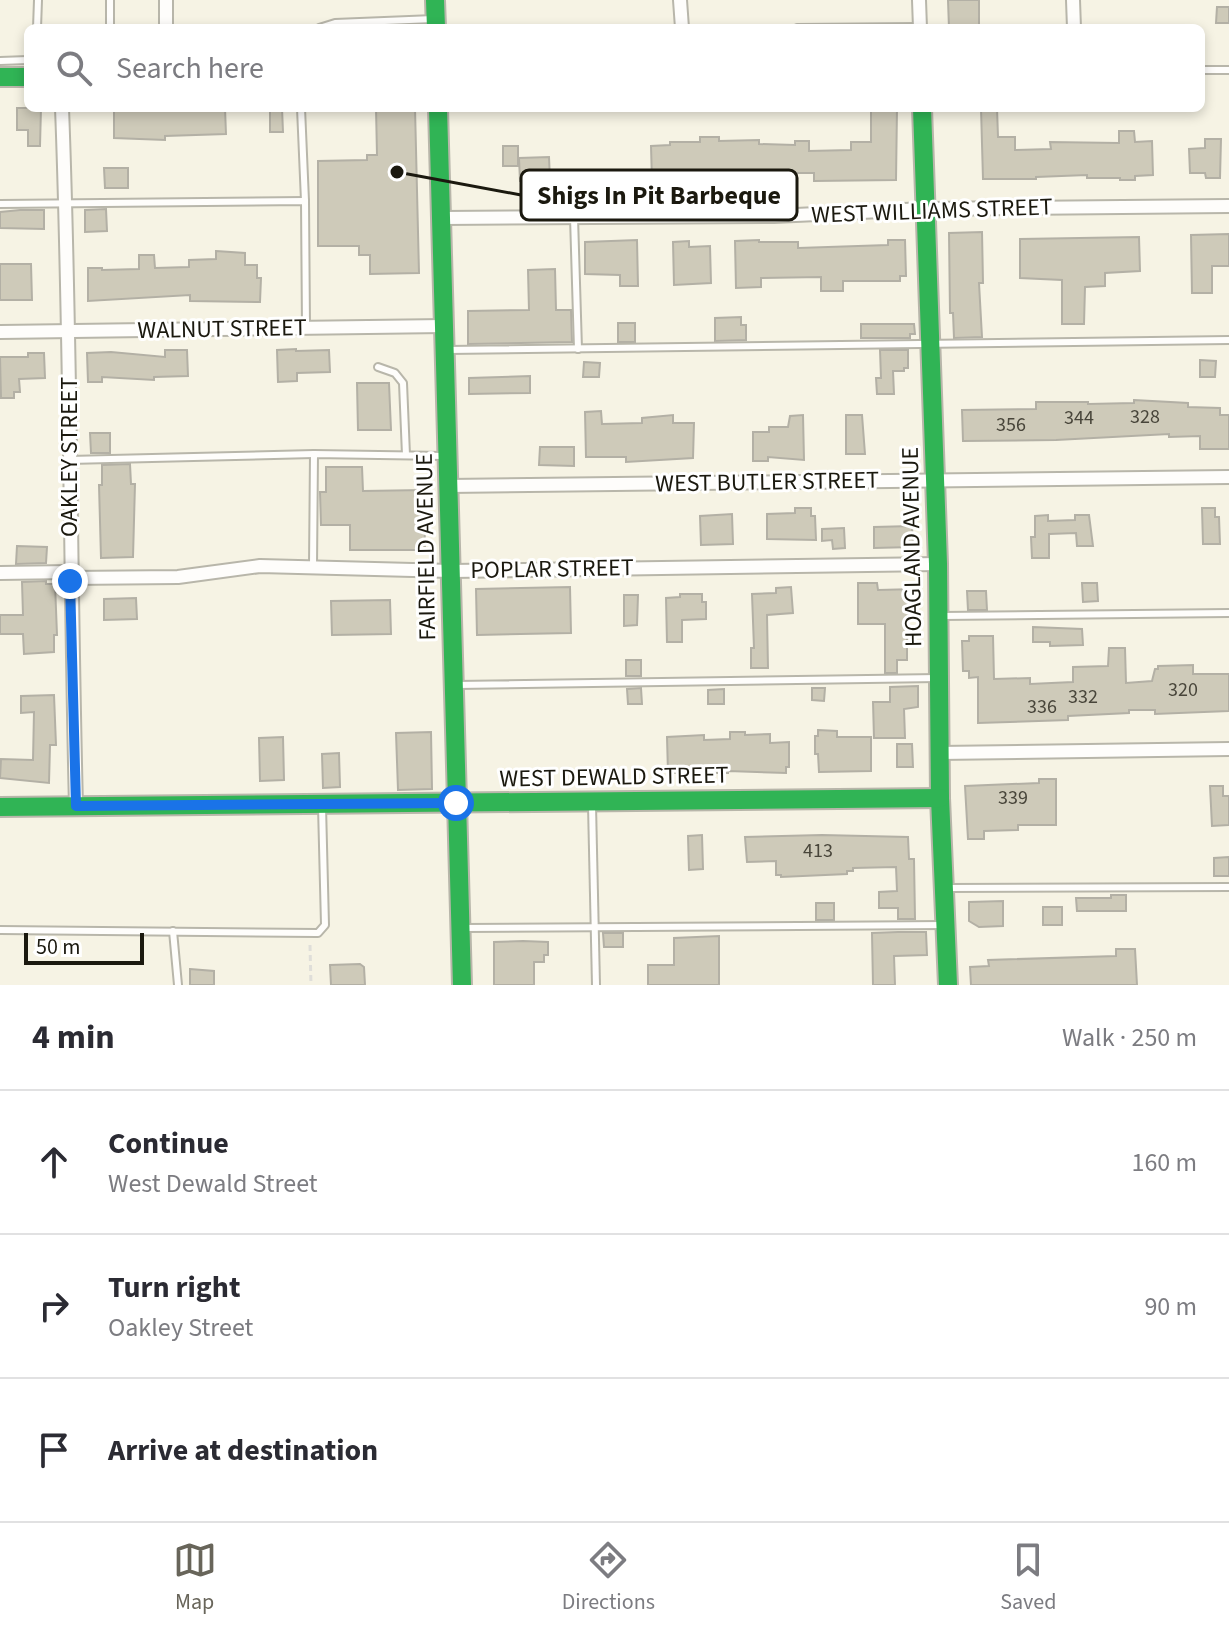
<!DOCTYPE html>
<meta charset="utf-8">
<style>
:root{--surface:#fff;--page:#f2f2f3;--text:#2b2b33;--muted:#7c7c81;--line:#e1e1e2;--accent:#68655a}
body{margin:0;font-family:"Source Sans 3",sans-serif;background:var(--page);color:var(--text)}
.scale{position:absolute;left:24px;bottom:20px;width:120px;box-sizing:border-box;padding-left:8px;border:4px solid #1b190f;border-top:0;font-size:22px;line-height:28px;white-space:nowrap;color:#1b190f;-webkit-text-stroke:6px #fff;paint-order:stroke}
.stop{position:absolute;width:24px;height:24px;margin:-18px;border:6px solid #1a73e8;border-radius:50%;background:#fff}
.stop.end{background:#1a73e8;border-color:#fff;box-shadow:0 2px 8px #0008}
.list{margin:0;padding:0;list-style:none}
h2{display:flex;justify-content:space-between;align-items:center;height:104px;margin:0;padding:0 32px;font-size:34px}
h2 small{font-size:26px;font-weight:400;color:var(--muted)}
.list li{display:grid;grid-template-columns:52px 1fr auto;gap:24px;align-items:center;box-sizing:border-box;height:144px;padding:0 32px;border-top:2px solid var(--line)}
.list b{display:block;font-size:30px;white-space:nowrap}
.list p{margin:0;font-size:26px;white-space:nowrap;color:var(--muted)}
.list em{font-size:26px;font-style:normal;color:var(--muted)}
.icon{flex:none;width:44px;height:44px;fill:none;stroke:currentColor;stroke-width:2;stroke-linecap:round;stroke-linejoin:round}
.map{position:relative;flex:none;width:1229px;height:985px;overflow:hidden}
.search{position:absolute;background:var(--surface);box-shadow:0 4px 12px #0003;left:24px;right:24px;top:24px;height:88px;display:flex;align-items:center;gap:20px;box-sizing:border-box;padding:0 28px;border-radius:12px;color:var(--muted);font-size:30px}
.sheet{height:536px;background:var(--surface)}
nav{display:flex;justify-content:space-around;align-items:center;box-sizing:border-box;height:112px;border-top:2px solid var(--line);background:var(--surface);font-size:22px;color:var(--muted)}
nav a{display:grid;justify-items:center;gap:4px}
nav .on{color:var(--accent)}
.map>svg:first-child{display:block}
.building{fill:#cecab9;stroke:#b3b0a5;stroke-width:2}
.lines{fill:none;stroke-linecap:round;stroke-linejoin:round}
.lane-casing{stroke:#b8b6aa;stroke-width:10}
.street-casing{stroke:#b8b6aa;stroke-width:16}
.fast-casing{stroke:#b8b6aa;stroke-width:22}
.path{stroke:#dfded9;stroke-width:3;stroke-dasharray:6 4;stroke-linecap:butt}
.lane{stroke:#fefdfb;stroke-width:6}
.street{stroke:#fefdfb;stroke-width:12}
.fast{stroke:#30b455;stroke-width:18}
.route{stroke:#1a73e8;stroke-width:10}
.labels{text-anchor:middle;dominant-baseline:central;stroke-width:6;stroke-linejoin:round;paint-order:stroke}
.number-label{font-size:20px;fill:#48453a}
.street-label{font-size:24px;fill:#1b190f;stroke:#fff}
.leader{fill:none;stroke:#1b190f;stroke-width:3}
.callout-dot{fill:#1b190f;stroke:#fff;stroke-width:3}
.callout{fill:#fff;stroke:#1b190f;stroke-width:3}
.callout-label{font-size:26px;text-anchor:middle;font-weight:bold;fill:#1b190f}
</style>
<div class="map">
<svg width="1229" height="985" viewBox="0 0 1229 985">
<rect width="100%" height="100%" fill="#f6f3e4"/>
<g class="building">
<path d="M948,0H979V28H949Z"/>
<path d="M1217,7H1229V23H1216Z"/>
<path d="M17,108H41L40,146H28V130H17Z"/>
<path d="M114,108H225L226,134L165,136V140L114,138Z"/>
<path d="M270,108H282L283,132H270Z"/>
<path d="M376,108H415L419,273L370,274V255H359V246H318V161L367,160V155H377Z"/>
<path d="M871,108H897L896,180L814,181V173H783V182L759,181V185L723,184V181H652L651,146L670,145V142H700V137H719V141L759,140V144L795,145V141H809V151L851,150V142H871Z"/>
<path d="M981,108H997L998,137H1015V150L1051,149L1050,142L1119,143V131H1134L1135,142L1152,141L1153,175L1135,176V180H1120V178H1087V175L1036,177V179H983Z"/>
<path d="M1205,139H1221L1220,178H1206L1205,173H1190L1189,149L1205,148Z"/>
<rect x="503" y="146" width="15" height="20"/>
<path d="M549,157L550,180L520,181L519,158Z"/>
<path d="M104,168H128V188H105Z"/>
<path d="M106,209L107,231L85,232V210Z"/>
<path d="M20,210H44V229L0,228V212Z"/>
<path d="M982,232L983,283H979L982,337L954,338L953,313H950L949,233Z"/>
<path d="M1229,234V266H1212V293H1192L1191,235Z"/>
<path d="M1139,237L1140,271L1105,273V286L1085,287L1084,324H1062V280L1020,278V239Z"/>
<path d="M637,240L638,286H620V275L585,274V242Z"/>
<path d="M759,240V242H798V248L888,245V240H905L906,276H900V281H843V291H821V277L761,278V287L736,288L735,241Z"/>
<path d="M689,241V247L710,246L711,283L674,285L673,242Z"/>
<path d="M216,251L245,253V265H257V278H261L260,302L190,301V295L88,301V268H102V270L139,269V255H154L155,268L189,267V260L216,259Z"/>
<path d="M0,264H31L32,300H0Z"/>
<path d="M555,269L556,310H571L572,342L468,344V311L529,310L528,270Z"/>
<path d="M741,317V325H746V340L715,341V318Z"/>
<rect x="618" y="323" width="17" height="19"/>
<path d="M861,324H914L915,334H910V338H861Z"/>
<path d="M296,349V351L329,350L330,372L297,373V381L278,382L277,350Z"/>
<path d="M165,350H187L188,376L154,377V380L102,377V382H88L87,353L111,352L165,357Z"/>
<path d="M880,350H908V368H904V371H893L894,394H877L876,378H881Z"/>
<path d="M28,353H44L45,378L19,379L20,392H14V398H1L0,357H28Z"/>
<path d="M1200,360L1216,361L1215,377H1200Z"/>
<path d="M584,362L600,363L599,377H583Z"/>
<path d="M530,376V393L469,394V378Z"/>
<path d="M357,383H389L391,430H358Z"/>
<path d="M1134,400L1188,403V407L1220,408V415H1229V449H1200V436L1169,437V434L1056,440L963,441L962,410L1036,409V402H1088V404L1134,403Z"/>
<path d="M601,411L602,424L642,423V418L673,415V423H694L693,458L626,462V457H586L585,412Z"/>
<path d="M803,415L804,460L768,457V461H753V432H769V427H788L790,416Z"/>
<path d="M846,415H862L865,454H846Z"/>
<path d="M90,433H110V453H91Z"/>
<path d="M540,447H574V466L539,465Z"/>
<path d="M130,464L131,484H135L133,557L101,558L99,485H102V465Z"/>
<path d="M326,467H362L363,491L424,490L425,550H350V525H321L320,492H326Z"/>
<path d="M795,508H811V516H815L816,540L767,539V514L795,513Z"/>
<path d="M1202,508H1215V517H1219L1220,544H1203Z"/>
<path d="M732,514L733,544L701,545L700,516Z"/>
<path d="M1048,515V521L1075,520V515H1089L1093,546H1077L1076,533L1049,534V558H1032L1031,537H1035V516Z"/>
<path d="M912,526L913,547L874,548V527Z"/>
<path d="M844,528L845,548L833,549L832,540L822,541V529Z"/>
<path d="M17,546L47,547L46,563L16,564Z"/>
<path d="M46,581V584H55L57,635H54V652L24,654L23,634H0V615H23L22,582Z"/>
<path d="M858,583H877L878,590L916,589V609H910L911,619L907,620V660H897V673H885V624H858Z"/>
<path d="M1082,583H1097L1098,601L1083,602Z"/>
<path d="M570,587L571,633L477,635L476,589Z"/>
<path d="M791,587L793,613L767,615L768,668H751V648H754L752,594L776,593V588Z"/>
<path d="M967,591H986L987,610H968Z"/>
<path d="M680,594H702V602H706V619L682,620V642H667L666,598L680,597Z"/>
<path d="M624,595H638L637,625L624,626Z"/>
<path d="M136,598L137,619L104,620V599Z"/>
<path d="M390,600L391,634L332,635L331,601Z"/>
<path d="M1033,627L1082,629L1083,645L1050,646V642H1033Z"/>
<path d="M969,636H993L994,679L1030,678V684L1073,682V667L1108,666L1109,648H1125L1126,683L1152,681L1155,669H1158V666L1193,665V674H1229V711L1155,714V710H1129V713L1068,716V720L978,723V677L969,678V671H963L962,641H969Z"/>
<rect x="626" y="660" width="15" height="16"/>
<path d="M918,686V707L904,709L905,738H874L873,702H890V687Z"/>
<path d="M641,688L642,704H628L627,689Z"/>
<path d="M812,688H825L824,701L812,700Z"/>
<path d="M724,689V704H708V690Z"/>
<path d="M54,695L56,745H50L49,783L0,778L1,759L33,760L34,712L21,713V696Z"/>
<path d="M818,730L837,731V737H871V771L819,772L818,754H815V736H818Z"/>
<path d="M431,732L432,789L398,790L396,733Z"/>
<path d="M730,732H745V735L770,734V743L789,742V767H786V773L728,771V773H668L667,737L704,735V740L730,739Z"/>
<path d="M283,737L284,780L260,781L259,738Z"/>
<path d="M897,744H912L913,767H897Z"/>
<path d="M339,753L340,787L323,788L322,754Z"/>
<path d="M1039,779H1056V825H1018V830L984,831V839H968L965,786L1039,783Z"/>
<path d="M1210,786H1223V796H1229V825L1212,826Z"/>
<path d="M702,835L703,869L689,870L688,836Z"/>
<path d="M822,835L908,837L909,859H914L915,919H898V908H879V892L897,891L896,867L853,868V871H847V874L781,877V875H776V861L747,862L745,837Z"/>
<path d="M1229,857V876H1214V858Z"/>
<path d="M1111,895H1126V911H1077L1076,898H1111Z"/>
<path d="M1003,901V926L979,927L969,921V902Z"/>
<rect x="816" y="903" width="18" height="17"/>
<rect x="1043" y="907" width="19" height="18"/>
<path d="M898,932H926L927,955L894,956L895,985H873L872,933Z"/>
<path d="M603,933H623V947H604Z"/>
<path d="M719,936V985H648V965H674V938Z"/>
<path d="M523,941L548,942V955H544V962H534V985H494V942Z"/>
<path d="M1116,949H1135L1137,985H971L970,967L989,966L988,960L1116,956Z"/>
<path d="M360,964L364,967L365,985H331L330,965Z"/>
<path d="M190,969L214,971V985H190Z"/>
</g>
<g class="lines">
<defs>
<g id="lane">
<path d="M110,0V28"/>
<path d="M37,28L38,0"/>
<path d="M319,28L335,23L434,19"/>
<path d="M797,28L920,27"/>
<path d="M0,61L28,60"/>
<path d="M1201,70H1229"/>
<path d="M301,108L305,201"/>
<path d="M0,204L305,201L306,327"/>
<path d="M574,217L578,349"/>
<path d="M448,350L1229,340"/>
<path d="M378,367L395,373L403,383L406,455"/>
<path d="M69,460L314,454"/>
<path d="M313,567L314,454L444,456"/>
<path d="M942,616L1229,613"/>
<path d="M457,685L938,678"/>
<path d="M592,805L596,985"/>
<path d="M947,888L1229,887"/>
<path d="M464,928L945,925"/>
<path d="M0,930L318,933L325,925L322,806"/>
<path d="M173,931L178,985"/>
</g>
<g id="street">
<path d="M166,0V28"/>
<path d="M680,0L682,28"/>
<path d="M919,0L920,28"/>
<path d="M1073,0L1074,28"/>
<path d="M62,108C71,341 70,573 76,806"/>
<path d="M443,218L774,216L925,209L1229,206"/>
<path d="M0,332L444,326"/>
<path d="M449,486L1229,477"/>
<path d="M0,573L70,572"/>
<path d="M70,578L178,577L260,566L451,571L938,564"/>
<path d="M939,753L1229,749"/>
</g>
<g id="fast">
<path d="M435,0L436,28"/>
<path d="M0,77H28"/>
<path d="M438,108L462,985"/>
<path d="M922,108L938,564L940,798L948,985"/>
<path d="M0,807L940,798"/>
</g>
</defs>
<use href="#lane" class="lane-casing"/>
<use href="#street" class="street-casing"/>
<use href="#fast" class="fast-casing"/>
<path class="path" d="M310,945L311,985"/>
<use href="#lane" class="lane"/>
<use href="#street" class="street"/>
<use href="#fast" class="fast"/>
</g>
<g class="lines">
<path class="route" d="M70,581L76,806L456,803"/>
</g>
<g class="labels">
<g class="number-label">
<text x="1145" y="417">328</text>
<text x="1079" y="418">344</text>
<text x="1011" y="425">356</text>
<text x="1183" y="690">320</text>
<text x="1083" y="697">332</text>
<text x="1042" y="707">336</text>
<text x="1013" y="798">339</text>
<text x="818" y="851">413</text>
</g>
<g class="street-label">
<text transform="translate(932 211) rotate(-2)">WEST WILLIAMS STREET</text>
<text transform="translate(222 329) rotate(-1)">WALNUT STREET</text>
<text transform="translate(69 457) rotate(-90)">OAKLEY STREET</text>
<text transform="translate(767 482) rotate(-1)">WEST BUTLER STREET</text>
<text transform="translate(426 547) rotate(-91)">FAIRFIELD AVENUE</text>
<text transform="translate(912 547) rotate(-91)">HOAGLAND AVENUE</text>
<text transform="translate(552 569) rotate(-1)">POPLAR STREET</text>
<text transform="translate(614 777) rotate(-1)">WEST DEWALD STREET</text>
</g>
</g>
<path class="leader" d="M397 172L521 195"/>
<circle class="callout-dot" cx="397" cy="172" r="8"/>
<rect class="callout" x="521" y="170" width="276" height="50" rx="8"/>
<g class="callout-label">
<text x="659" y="204">Shigs In Pit Barbeque</text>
</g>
</svg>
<div class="scale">50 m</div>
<div class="stop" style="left:456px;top:803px"></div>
<div class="stop end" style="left:70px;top:581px"></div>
<div class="search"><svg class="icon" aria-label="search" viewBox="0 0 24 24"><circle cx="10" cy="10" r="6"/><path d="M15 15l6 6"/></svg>Search here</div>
</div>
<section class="sheet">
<h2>4 min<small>Walk · 250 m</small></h2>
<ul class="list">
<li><svg class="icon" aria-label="ahead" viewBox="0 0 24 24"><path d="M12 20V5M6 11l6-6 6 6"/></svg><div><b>Continue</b><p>West Dewald Street</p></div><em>160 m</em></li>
<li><svg class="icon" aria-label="right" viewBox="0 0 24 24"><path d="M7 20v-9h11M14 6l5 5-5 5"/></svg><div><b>Turn right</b><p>Oakley Street</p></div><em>90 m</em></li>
<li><svg class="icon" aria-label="arrive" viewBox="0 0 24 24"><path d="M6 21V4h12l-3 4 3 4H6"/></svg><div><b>Arrive at destination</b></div></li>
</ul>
</section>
<nav>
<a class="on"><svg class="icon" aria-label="map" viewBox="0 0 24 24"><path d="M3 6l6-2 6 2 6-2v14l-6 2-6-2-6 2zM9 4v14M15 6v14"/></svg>Map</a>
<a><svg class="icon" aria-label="directions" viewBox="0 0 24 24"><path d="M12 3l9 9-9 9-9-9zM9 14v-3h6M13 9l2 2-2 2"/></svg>Directions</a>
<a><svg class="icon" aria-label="saved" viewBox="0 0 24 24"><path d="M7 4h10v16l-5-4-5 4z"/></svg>Saved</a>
</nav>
